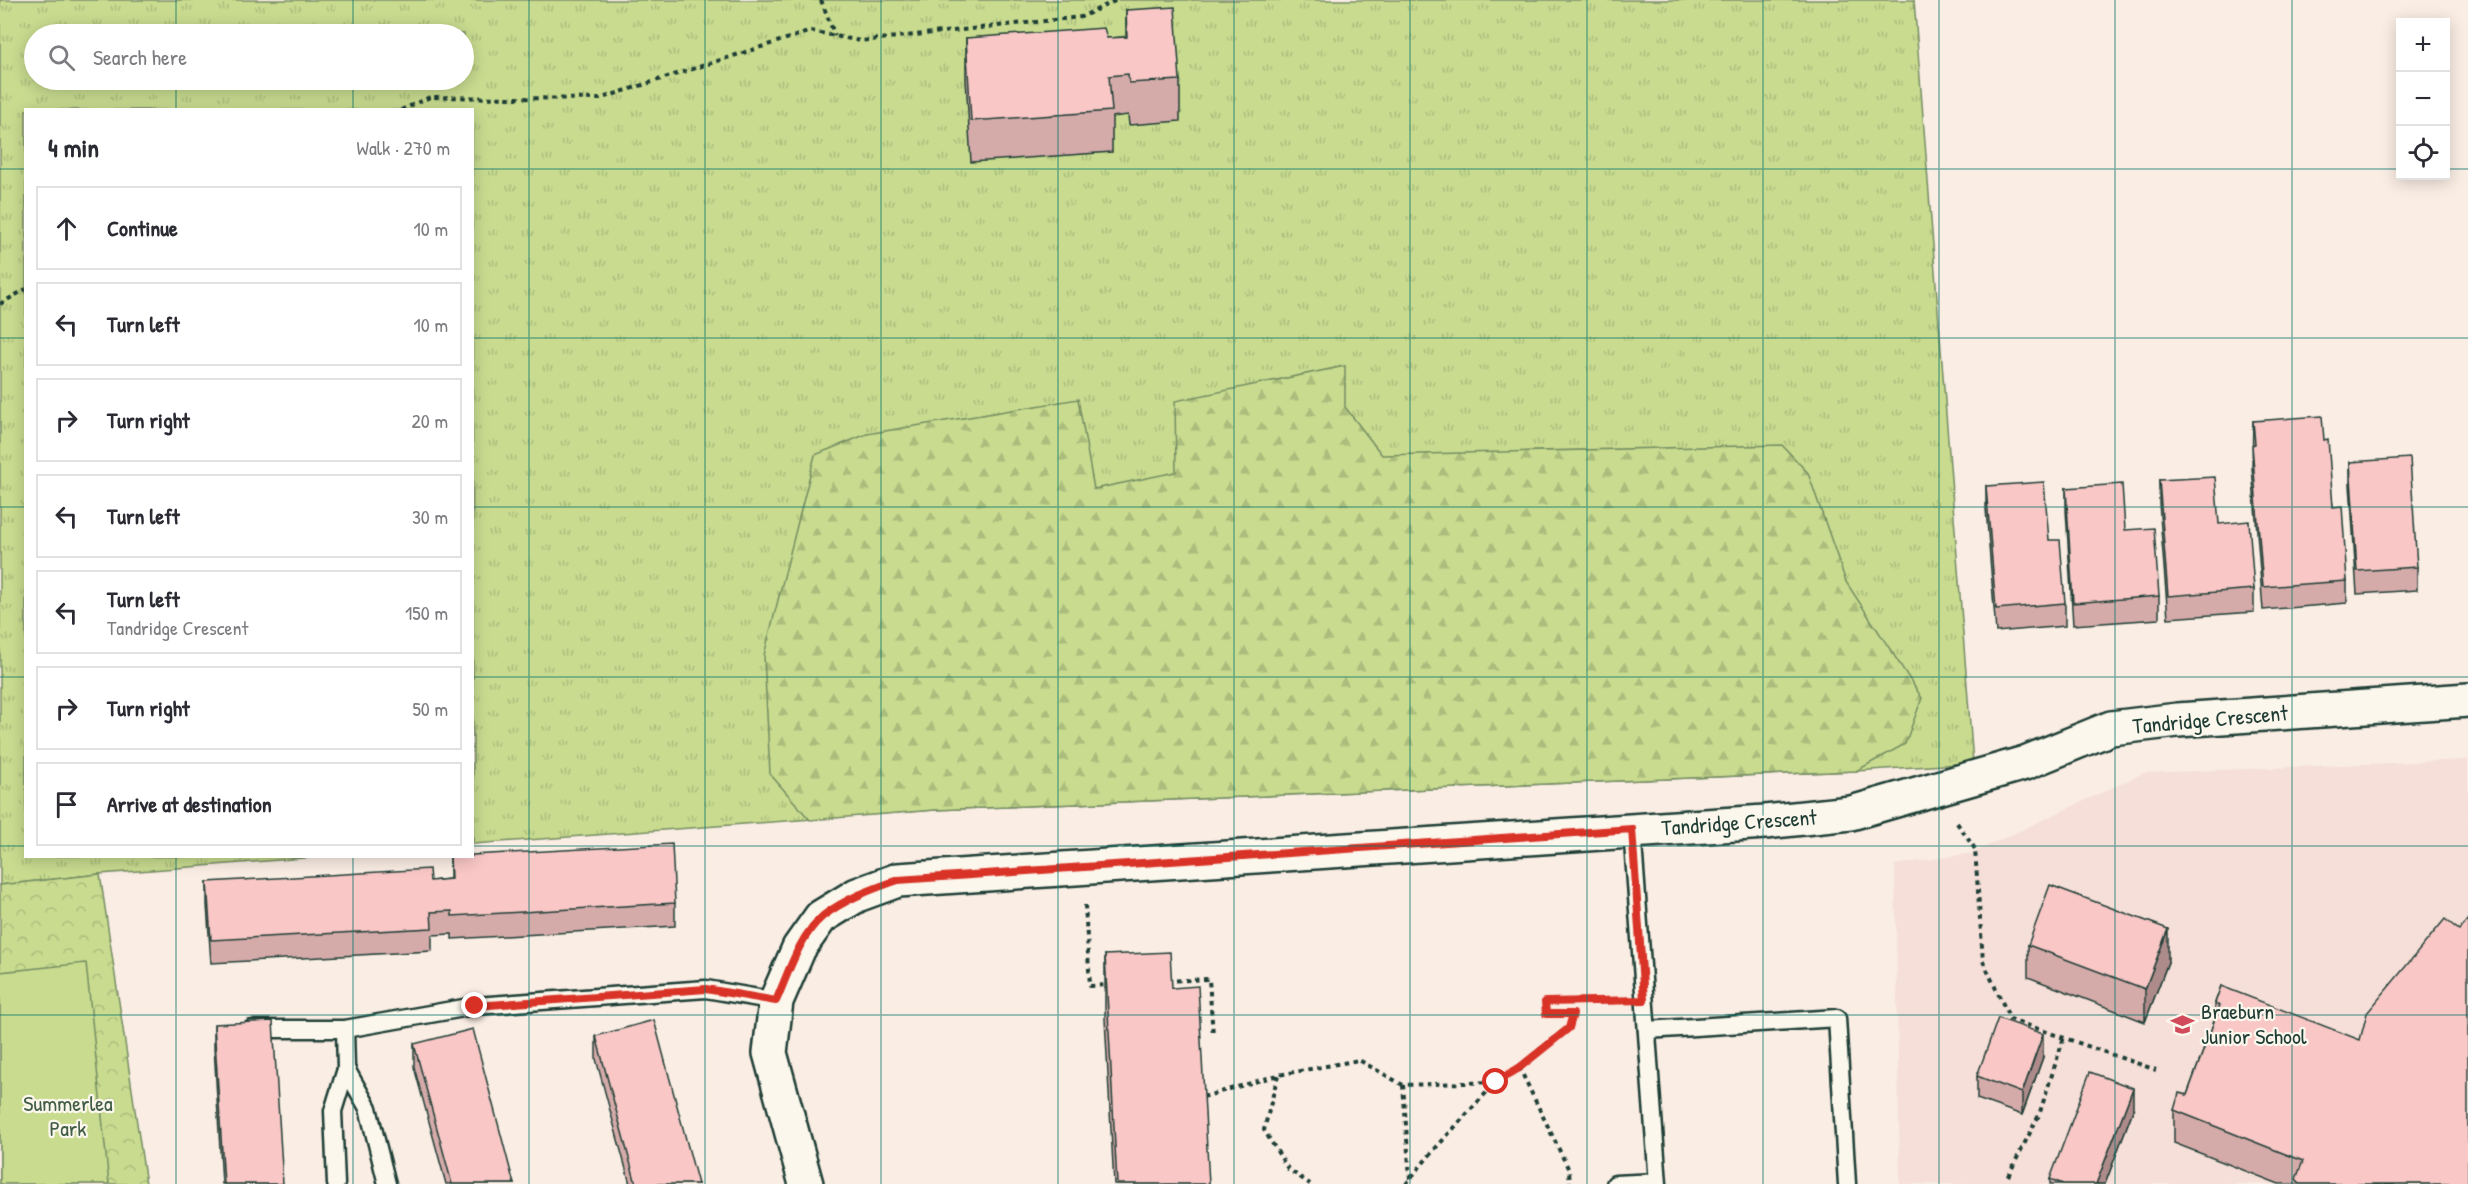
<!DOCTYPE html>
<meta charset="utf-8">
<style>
:root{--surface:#fff;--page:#f2f2f3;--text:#2b2b33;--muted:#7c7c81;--line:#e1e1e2}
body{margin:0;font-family:"Patrick Hand",sans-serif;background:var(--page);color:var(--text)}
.controls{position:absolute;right:18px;top:18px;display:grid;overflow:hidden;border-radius:0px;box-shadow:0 3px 15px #0003}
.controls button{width:54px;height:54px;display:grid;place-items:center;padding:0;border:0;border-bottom:2px solid var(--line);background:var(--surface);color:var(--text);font:30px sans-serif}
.stop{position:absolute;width:18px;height:18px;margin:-14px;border:4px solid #d93025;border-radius:50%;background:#fff}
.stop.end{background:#d93025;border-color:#fff;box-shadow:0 2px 6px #0008}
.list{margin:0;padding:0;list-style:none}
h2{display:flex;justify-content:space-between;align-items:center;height:78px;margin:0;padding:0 24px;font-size:26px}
h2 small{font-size:20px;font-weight:400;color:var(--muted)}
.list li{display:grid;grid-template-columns:39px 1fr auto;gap:18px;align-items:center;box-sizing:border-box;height:84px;margin:0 12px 12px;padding:0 12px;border:2px solid var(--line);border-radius:0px}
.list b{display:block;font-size:22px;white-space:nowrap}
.list p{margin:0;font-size:20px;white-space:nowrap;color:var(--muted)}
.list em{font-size:20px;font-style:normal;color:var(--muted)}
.icon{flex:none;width:33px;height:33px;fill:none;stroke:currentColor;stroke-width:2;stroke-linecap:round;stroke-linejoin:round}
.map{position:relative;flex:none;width:2468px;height:1184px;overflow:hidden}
.search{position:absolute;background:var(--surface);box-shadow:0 3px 15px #0003;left:24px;top:24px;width:450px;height:66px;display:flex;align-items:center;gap:15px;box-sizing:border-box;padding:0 21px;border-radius:33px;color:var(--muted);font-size:22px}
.panel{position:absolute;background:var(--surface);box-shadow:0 3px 15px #0003;left:24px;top:108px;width:450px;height:750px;border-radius:0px}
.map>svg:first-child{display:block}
.built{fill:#f5dfd8}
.grass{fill:url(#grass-tufts);stroke:#748c62;stroke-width:1.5;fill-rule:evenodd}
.forest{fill:url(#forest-firs);stroke:#748c62;stroke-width:1.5}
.park{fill:url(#park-crowns);stroke:#748c62;stroke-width:1.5}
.pitch{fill:#c8db8f;stroke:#748c62;stroke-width:1.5}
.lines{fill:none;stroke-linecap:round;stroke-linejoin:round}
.service-casing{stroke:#1f3d34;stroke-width:21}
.minor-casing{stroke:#1f3d34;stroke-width:38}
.path{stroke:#1f3d34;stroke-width:4;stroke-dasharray:4.5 4.5;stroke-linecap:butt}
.service{stroke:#fbf7ec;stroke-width:16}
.minor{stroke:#fbf7ec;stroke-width:33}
.wall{fill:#d5abaa;stroke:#1f3d34;stroke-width:1.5}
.shaded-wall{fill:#ae8b8b;stroke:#1f3d34;stroke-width:1.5}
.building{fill:#f8c7c6;stroke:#1f3d34;stroke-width:1.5}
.route{stroke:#d93025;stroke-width:8}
.grid{fill:none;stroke:#0f766e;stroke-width:1.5;stroke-opacity:0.55}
.labels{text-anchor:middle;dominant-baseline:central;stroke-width:4.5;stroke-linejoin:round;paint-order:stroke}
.street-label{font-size:22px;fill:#1f3d34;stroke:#fbf7ec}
.poi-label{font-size:22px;fill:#1f3d34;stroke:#fbf7ec;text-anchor:start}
.park-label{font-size:22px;fill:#415d46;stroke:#fbf7ec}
</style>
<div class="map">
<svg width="2468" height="1184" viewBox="0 0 2468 1184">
<defs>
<pattern id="grass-tufts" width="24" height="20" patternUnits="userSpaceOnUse" patternTransform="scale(1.5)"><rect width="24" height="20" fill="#c8db8f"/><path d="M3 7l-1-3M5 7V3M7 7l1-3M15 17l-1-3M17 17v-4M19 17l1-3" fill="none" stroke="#abbd7c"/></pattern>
<pattern id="forest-firs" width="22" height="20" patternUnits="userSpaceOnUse" patternTransform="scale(1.5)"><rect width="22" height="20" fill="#c8db8f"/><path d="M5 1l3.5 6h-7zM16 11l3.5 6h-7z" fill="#abbd7c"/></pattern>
<pattern id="park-crowns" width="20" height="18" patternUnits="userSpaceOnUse" patternTransform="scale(1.5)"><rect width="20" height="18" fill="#c8db8f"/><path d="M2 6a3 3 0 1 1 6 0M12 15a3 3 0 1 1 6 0" fill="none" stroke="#abbd7c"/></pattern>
</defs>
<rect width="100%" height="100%" fill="#faede4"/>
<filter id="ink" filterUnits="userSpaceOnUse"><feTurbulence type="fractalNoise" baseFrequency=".0167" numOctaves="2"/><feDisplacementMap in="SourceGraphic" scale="12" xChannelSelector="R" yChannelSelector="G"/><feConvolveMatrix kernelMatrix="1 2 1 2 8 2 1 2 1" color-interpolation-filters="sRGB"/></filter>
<g filter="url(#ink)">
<path class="built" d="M2468,760V1184H1900L1895,865L1972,853L2144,773Z"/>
<path class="grass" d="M0,0H1914L1973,763L1856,771L935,810L473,844L472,110H26V856L317,857L100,874L0,885ZM34,34H464V80H34Z"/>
<path class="forest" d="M1345,366V407L1382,455L1782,445L1808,473L1846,582L1922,698L1905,744L1856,771L935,810L810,820L770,774L764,655L815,455L867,434L1078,399L1094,489L1176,472L1175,401Z"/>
<path class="park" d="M100,874L146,1184H0V885Z"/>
<path class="pitch" d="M86,963L109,1184H0V972Z"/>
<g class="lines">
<defs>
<g id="service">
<path d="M1632,829L1658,1184"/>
<path d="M252,1029H345L475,1006L706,989L776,1001"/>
<path d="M1647,1030L1837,1018L1847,1184"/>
<path d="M346,1069L368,1108L387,1184"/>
<path d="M336,1184L333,1111L346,1069L345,1029"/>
<path d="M1615,1184L1657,1182"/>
</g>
<path id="minor" d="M806,1184L770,1053L776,1001L799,948L821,917L857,895L898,880L1765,822L1851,813L2025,763L2111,728L2178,720L2468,700"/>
</defs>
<use href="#service" class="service-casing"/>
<use href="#minor" class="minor-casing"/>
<g class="path">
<path d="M821,0L835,36"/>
<path d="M401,110L430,97L599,99L811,31L860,41L1081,17L1117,0"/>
<path d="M0,304L26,289"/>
<path d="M1957,823L1975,849L1983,961L2010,1019L2156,1070"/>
<path d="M1085,905L1090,986L1109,985"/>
<path d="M1167,981L1209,979L1213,1035"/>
<path d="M1519,1067L1569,1170L1570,1184"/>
<path d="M1278,1075L1264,1130L1288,1169L1310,1184"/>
<path d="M1403,1085L1410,1179"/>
<path d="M1203,1097L1278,1075L1359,1060L1403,1085L1495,1082"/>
<path d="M2008,1176L2039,1115L2064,1037"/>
<path d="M1406,1184L1433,1151L1496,1082L1519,1067L1569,1027L1573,1014L1546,1015L1545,1002L1615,1001"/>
</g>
<use href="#service" class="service"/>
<use href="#minor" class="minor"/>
</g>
<g class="wall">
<path d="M1126,10L1180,80V121L1129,125L1128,115L1112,117V152L971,162L966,79V38H1107L1126,37Z"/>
<path d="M2253,421L2324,440L2333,507L2347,581V603L2263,610L2252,467Z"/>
<path d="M2350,462L2417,567V590L2357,594L2350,484Z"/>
<path d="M2159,480L2219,524L2254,589V612L2168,618L2159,503Z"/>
<path d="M1986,486L2049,540L2065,603V626L1996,632L1986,509Z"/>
<path d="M2066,488L2125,530L2159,596V619L2073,625L2066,510Z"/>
<path d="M450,856L675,903V926L452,939V934L432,935V951L211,963L207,905V882L430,881L450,879Z"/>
<path d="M2028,945L2168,962L2145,1022L2028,977Z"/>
<path d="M1105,955L1172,988L1209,1184H1114L1105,1019Z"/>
<path d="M2221,986L2468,1184H2279L2174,1143V1110L2187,1095L2215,1019V1003Z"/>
<path d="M214,1024L283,1184H222L214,1047Z"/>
<path d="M596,1036L698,1184H630L596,1059Z"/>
<path d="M414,1044L514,1184H446L414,1067Z"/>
<path d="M2043,1057L2022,1115L1977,1099V1076Z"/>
<path d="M2133,1110L2105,1184H2050V1179Z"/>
</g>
<g class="shaded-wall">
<path d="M2168,929V962L2145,1022V989Z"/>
<path d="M2043,1034V1057L2022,1115V1093Z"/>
<path d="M2133,1088V1110L2105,1184H2096Z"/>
</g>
<g class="building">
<path d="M1175,7L1180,80L1129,83L1128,74L1109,76L1112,111L971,121L966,38L1104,28L1107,38L1127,37L1126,10Z"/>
<path d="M2322,416L2324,440L2328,439L2333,507L2342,506L2347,581L2263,587L2252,445L2255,444L2253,421Z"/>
<path d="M2410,458L2417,567L2357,571L2350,462Z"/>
<path d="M2215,477L2219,524L2249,521L2254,589L2168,596L2159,480Z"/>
<path d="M2044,482L2049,540H2060L2065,603L1996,609L1986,486Z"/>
<path d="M2122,484L2125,530L2154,528L2159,596L2073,603L2066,488Z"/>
<path d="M672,844L675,903L452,916V911L431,912L432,928L211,940L207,882L429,869L430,881L451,879L450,856H472V855Z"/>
<path d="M2050,885L2168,929L2145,989L2028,945Z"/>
<path d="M2445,919L2459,930L2468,919V1184H2301L2296,1179L2303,1161L2174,1110L2179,1093L2187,1095L2220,1005L2215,1003L2221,986L2360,1040L2367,1013Z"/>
<path d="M1170,952L1172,988L1198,986L1209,1184H1117L1105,955Z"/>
<path d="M1998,1018L2043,1034L2022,1093L1977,1076Z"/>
<path d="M654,1020L698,1184H636L596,1036Z"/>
<path d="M273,1021L283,1184H224L214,1024Z"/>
<path d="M473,1029L514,1184H452L414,1044Z"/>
<path d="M2090,1072L2133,1088L2096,1184H2063L2050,1179Z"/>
</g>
</g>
<g class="lines" filter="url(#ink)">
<path class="route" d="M475,1006L706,989L776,1001C788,974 799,936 823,916C845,899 872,889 898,880L1632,829L1644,1000L1545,1002L1546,1014H1573L1569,1028L1519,1068L1496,1082"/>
</g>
<path class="grid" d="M176,0V34M353,0V34M529,0V1184M705,0V1184M881,0V1184M1058,0V1184M1234,0V1184M1410,0V1184M1587,0V1184M1763,0V1184M1939,0V1184M2115,0V1184M2292,0V1184M176,80V110M353,80V110M0,169H26M472,169H2400M2446,169H2468M0,338H26M472,338H2468M0,507H26M472,507H2468M0,677H26M472,677H2468M0,846H26M472,846H2468M176,856V1184M353,856V1184M0,1015H2468"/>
<defs>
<symbol id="school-bare" viewBox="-9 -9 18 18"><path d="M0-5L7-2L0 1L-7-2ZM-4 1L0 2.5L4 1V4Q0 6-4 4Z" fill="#d1495b" stroke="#fbf7ec" stroke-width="2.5" paint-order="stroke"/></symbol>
</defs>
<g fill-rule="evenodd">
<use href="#school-bare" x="2166" y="1008" width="33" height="33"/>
</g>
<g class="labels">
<g class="street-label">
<text transform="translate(2210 719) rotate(-5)">Tandridge Crescent</text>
<text transform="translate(1739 822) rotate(-4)">Tandridge Crescent</text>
</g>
<g class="poi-label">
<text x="2201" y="1011">Braeburn<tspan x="2201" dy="25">Junior School</tspan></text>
</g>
<g class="park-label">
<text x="68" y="1103">Summerlea<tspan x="68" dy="25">Park</tspan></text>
</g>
</g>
</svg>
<div class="controls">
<button>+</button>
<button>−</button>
<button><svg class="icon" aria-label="locate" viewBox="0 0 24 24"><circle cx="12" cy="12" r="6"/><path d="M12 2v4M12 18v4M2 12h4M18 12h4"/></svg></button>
</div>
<div class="stop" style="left:1496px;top:1082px"></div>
<div class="stop end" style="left:475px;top:1006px"></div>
<div class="search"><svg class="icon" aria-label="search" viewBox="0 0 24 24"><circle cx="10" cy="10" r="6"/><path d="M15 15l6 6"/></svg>Search here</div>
<section class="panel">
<h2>4 min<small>Walk · 270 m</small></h2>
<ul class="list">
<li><svg class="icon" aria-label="ahead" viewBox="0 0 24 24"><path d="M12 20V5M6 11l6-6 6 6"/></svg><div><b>Continue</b></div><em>10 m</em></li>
<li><svg class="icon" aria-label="left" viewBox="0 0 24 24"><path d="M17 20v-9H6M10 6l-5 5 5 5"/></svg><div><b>Turn left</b></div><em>10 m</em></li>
<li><svg class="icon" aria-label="right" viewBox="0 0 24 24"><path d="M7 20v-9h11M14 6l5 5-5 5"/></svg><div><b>Turn right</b></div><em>20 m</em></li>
<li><svg class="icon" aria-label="left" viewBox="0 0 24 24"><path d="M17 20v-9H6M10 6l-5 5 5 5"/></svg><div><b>Turn left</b></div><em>30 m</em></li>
<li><svg class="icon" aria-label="left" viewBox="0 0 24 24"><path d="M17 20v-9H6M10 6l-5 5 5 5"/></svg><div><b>Turn left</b><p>Tandridge Crescent</p></div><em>150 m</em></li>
<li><svg class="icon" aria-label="right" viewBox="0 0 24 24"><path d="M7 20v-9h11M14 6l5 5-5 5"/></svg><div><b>Turn right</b></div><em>50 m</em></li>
<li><svg class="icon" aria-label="arrive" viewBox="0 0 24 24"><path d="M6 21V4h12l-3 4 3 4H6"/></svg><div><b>Arrive at destination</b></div></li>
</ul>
</section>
</div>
